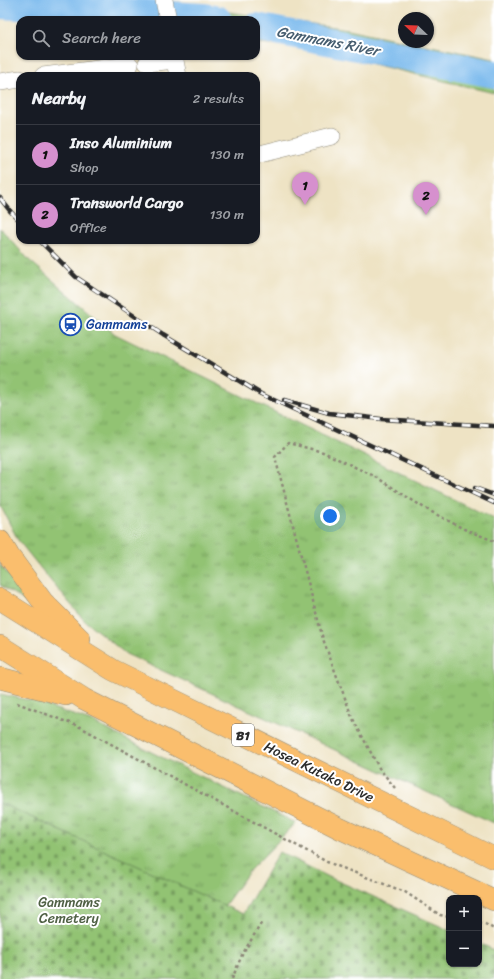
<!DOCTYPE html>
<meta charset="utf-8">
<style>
:root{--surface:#171b24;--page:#242831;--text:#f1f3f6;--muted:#9ea1a6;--line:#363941;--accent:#d690ce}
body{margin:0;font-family:Sriracha,sans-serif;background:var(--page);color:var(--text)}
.controls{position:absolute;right:12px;bottom:12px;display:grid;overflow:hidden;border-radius:8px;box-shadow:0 1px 3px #0004}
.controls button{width:36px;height:36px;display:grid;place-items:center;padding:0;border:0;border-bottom:1px solid var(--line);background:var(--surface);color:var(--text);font:20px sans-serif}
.compass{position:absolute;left:398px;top:12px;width:36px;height:36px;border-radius:50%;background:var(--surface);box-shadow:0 1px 3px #0004;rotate:293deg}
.you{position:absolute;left:330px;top:516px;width:14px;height:14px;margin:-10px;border:3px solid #fff;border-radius:50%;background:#1a73e8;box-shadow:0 0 0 6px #1a73e833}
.badge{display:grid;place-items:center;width:26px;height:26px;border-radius:50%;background:var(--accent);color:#111;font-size:13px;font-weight:700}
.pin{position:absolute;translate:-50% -33px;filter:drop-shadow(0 1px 2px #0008)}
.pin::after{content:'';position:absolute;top:21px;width:14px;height:12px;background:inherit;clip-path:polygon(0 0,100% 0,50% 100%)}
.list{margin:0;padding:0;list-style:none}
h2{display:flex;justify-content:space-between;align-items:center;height:52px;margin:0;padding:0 16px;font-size:17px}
h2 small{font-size:13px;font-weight:400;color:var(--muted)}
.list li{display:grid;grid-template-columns:26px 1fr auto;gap:12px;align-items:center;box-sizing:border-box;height:60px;padding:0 16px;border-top:1px solid var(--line)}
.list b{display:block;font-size:15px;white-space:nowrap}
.list p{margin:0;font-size:13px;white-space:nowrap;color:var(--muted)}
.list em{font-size:13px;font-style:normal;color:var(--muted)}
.icon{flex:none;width:22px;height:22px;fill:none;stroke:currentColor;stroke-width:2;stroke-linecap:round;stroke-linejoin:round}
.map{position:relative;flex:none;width:494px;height:979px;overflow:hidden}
.search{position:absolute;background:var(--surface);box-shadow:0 1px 3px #0004;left:16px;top:16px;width:244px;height:44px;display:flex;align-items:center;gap:10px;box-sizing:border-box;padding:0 14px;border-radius:12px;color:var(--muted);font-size:15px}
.panel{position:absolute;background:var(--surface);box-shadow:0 1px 3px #0004;left:16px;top:72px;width:244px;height:172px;border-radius:12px}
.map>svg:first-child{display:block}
.grass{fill:url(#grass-tufts);stroke:#5e774f}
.cemetery{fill:url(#cemetery-stones);stroke:#5e774f}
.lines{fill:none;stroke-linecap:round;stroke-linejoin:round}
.river{stroke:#79b9ed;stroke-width:28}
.minor-casing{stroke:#8c8778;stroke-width:18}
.major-casing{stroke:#8c8778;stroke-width:22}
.path{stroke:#8c8778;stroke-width:2.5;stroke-dasharray:3 3;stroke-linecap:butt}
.minor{stroke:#fff;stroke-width:17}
.major{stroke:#fabe6d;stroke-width:21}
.rail-casing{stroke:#2b2b2b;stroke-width:4.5}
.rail{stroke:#fff;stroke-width:3;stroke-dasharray:9;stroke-linecap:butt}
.labels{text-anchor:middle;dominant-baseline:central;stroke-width:4;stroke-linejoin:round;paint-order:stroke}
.shield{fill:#fff;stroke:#6b6b6b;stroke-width:1}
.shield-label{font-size:13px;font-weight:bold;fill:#2b2b2b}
.transit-label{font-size:14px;fill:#164399;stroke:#fff;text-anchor:start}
.street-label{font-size:14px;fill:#2b2b2b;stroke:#fff}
.park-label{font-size:14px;fill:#4f6044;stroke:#fff}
.water-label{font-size:15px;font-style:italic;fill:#465d6f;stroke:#fff}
</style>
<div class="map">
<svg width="494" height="979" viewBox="0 0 494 979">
<defs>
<pattern id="grass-tufts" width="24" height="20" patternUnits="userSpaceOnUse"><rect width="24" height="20" fill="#92c373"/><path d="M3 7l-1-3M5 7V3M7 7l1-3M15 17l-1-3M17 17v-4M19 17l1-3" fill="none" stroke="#779f5f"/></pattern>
<pattern id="cemetery-stones" width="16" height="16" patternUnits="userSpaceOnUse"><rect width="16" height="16" fill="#92c373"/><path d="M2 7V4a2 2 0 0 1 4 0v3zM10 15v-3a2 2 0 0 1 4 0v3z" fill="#779f5f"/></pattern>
</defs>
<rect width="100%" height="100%" fill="#fff"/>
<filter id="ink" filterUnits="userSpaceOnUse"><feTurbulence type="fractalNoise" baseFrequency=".025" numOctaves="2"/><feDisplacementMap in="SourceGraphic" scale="8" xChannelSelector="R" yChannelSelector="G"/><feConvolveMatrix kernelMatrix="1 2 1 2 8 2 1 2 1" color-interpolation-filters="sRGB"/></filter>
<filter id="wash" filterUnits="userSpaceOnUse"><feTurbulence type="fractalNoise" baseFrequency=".012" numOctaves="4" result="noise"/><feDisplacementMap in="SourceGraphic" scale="16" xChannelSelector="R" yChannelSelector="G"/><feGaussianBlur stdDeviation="0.9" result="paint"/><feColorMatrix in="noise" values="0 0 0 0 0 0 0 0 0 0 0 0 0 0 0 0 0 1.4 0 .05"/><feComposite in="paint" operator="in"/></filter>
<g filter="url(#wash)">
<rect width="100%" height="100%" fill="#eee3c4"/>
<g class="grass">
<path d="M186,6L348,29L404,41V42H411L494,59V93L343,57L315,47L256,43V20H189Z"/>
<path d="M0,228L29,260L115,334L494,519V823L126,654L84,620L50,580L18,540L0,505Z"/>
<path d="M0,564L1,566L39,610L0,585Z"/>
<path d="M0,694L33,701L93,722L145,749L296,823L250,870L222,909L0,810Z"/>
</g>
<path class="cemetery" d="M0,803L243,914L279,852L331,878L449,930V964H479V943L494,950V979H0Z"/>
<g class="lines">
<g class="river">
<path d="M0,5L204,17L218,20"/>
<path d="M256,27L494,74"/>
</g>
</g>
</g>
<g filter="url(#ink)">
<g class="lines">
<defs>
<g id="minor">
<path d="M164,0L168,20"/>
<path d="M174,56L178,76"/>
<path d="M147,63L175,60"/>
<path d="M43,76L130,65"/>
<path d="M0,82L20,79"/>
<path d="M256,155L332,136"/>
</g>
<g id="major">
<path d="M0,541L9,556L43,602L80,639"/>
<path d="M0,599L113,670L494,858"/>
<path d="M0,646L84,699L337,827L494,900"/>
<path d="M0,678L66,695"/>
</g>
</defs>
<use href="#minor" class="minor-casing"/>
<use href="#major" class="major-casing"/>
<g class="path">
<path d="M17,703L80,727L327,862L405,892L440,915L449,917"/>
<path d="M395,788L379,768L352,717L323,639L275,457L288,443L323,452L376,477L426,509L464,529L494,541"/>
<path d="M479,923L485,924L494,929"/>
<path d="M232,979L242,955L262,922"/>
</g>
<use href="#minor" class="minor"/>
<use href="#major" class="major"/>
<defs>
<g id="rail">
<path d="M0,198L11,212L20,221"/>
<path d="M39,240L76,277L163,335L261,394L494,503"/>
<path d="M284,400L329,413L381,419L494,426"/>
<path d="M475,488L494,495"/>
</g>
</defs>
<use href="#rail" class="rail-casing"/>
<use href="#rail" class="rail"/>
</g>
</g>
<defs>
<symbol id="station-ring" viewBox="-11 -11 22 22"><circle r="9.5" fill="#fff" stroke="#1a4fb4" stroke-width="1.5"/><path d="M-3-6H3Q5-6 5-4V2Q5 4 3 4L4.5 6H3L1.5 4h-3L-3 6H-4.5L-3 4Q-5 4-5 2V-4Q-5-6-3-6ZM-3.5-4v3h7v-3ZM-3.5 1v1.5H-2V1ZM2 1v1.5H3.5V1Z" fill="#1a4fb4"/></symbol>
</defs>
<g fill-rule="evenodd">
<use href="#station-ring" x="58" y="312" width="25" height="25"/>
</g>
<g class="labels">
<rect class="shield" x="232" y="724" width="22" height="22" rx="3"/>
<g class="shield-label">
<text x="243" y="735">B1</text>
</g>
<g class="transit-label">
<text x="86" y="324">Gammams</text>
</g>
<g class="street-label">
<text transform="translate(319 772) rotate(26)">Hosea Kutako Drive</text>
</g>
<g class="park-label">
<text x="69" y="902">Gammams<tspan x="69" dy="16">Cemetery</tspan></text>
</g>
<g class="water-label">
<text transform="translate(328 41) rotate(11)">Gammams River</text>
</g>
</g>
</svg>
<div class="controls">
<button>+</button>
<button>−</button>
</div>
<svg class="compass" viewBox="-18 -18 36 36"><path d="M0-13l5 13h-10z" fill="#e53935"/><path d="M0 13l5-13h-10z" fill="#9ea1a6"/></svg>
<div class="you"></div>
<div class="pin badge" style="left:305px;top:205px">1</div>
<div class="pin badge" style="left:426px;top:215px">2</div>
<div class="search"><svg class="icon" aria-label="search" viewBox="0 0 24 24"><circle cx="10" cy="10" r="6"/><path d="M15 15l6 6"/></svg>Search here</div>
<section class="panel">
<h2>Nearby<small>2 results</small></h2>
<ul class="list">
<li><span class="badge">1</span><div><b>Inso Aluminium</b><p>Shop</p></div><em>130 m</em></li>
<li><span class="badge">2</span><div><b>Transworld Cargo</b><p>Office</p></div><em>130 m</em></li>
</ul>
</section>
</div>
